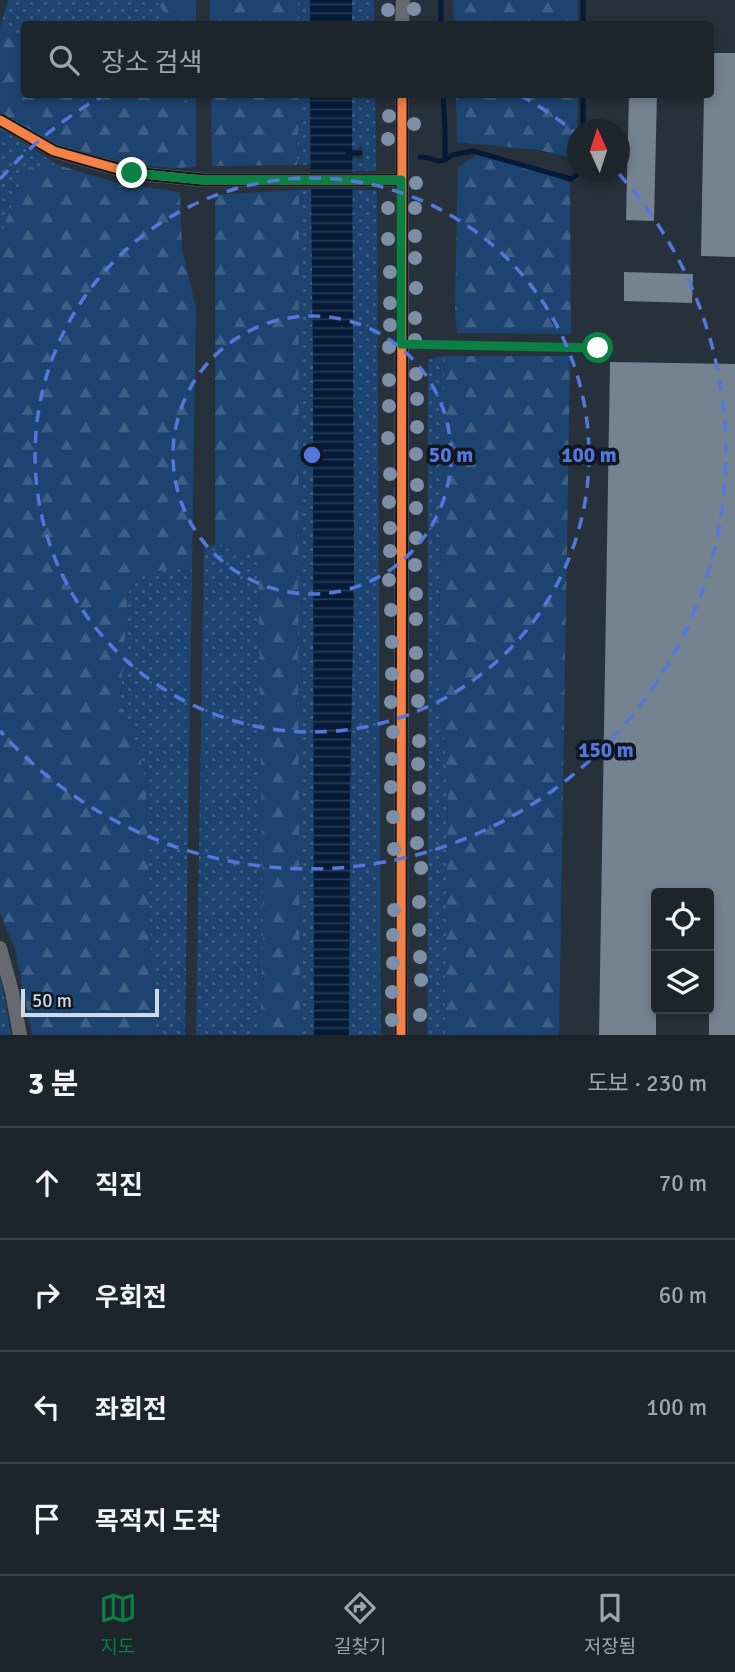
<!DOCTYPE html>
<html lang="ko">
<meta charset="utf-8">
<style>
:root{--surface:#1d252c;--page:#252d34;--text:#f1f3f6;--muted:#a0a5a9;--line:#3b4248;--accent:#0b8043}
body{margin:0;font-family:Signika,"Noto Sans KR",sans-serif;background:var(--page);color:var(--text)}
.controls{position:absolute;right:21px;bottom:21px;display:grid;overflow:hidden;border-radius:7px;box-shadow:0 4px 10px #0003}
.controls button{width:63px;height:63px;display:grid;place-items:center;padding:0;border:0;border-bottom:2px solid var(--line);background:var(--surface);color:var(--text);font:35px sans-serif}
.compass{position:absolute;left:567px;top:119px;width:63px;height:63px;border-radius:50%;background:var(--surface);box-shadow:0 4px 10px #0003;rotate:357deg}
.scale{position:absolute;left:21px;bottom:18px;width:138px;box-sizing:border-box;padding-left:7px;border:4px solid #cfdae7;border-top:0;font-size:19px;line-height:24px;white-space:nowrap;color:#cfdae7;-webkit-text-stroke:5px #101720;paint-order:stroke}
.stop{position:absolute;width:21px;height:21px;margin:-16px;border:5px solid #0b8043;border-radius:50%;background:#fff}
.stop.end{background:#0b8043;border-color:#fff;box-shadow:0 2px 7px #0008}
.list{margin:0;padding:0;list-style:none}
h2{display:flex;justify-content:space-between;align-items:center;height:91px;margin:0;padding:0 28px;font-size:30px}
h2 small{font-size:23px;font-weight:400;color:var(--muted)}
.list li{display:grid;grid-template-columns:46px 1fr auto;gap:21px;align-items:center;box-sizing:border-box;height:112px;padding:0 28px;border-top:2px solid var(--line)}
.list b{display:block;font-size:26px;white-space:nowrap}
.list em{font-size:23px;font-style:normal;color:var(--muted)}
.icon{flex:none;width:38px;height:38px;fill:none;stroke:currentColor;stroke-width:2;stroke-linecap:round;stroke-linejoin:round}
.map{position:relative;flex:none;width:735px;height:1035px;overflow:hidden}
.search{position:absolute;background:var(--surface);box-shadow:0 4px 10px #0003;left:21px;right:21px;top:21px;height:77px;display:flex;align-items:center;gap:18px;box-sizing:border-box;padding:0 24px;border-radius:7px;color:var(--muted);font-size:26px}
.sheet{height:539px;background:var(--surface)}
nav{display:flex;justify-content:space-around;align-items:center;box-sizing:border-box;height:98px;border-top:2px solid var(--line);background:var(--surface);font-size:19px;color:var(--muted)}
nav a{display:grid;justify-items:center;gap:4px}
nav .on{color:var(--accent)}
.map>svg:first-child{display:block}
.grass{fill:url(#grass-dots)}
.forest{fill:url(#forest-firs)}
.water{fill:url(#water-rules)}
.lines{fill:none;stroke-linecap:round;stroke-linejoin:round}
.stream{stroke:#041a36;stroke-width:5}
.building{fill:#758290}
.lane{stroke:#666a6f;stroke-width:7}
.street{stroke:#666a6f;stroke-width:14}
.cycleway-casing{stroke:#101720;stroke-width:13}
.cycleway{stroke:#f48246;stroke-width:9}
.tree{fill:#7c8fa6}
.route{stroke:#0b8043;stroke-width:9}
.ring{fill:none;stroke:#5278dc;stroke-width:3.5;stroke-dasharray:12 9}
.centre{fill:#5278dc;stroke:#101720;stroke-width:3.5}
.ring-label{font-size:21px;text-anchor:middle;font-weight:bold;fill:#5278dc;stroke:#101720;stroke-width:7;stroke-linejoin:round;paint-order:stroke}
</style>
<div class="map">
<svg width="735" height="1035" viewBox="0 0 735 1035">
<defs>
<pattern id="grass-dots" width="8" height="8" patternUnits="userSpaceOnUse" patternTransform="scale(1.75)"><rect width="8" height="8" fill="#1d4471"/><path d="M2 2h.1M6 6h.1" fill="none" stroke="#3d5e85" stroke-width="1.8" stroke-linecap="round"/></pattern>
<pattern id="forest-firs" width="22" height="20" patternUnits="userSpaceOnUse" patternTransform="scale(1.75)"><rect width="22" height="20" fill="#1d4471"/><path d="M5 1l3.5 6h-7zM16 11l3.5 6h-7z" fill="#3d5e85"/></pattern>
<pattern id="water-rules" width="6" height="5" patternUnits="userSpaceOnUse" patternTransform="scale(1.75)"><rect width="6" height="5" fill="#041a36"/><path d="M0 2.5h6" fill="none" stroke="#283b53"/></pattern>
</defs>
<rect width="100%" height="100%" fill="#27313b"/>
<g class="grass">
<path d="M8,0H156L171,24H24V41H22L0,28Z"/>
<rect x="298" y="0" width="12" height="24"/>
<rect x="352" y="0" width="22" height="24"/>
<path d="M158,95H196V106L161,96Z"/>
<path d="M299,95H310V165H297Z"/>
<path d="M352,95H375L376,171H352V159L356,158L363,159L362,146H360L359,149L352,150Z"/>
<path d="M0,128L58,165L29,167L0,238Z"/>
<path d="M311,189L313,358L314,1035H300L298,642L299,190Z"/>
<path d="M352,190H377L381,1035H349L350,793L354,581Z"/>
<path d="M445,356L438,665L448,782L445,1035H427C429,810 427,584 428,359Z"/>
<path d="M215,545L258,556L263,931L260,1035H196L204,547Z"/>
<path d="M192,567L185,1035H155L149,909L146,783L139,752L120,705L128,593L139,573Z"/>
<path d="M0,975L11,1035H0Z"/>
</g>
<g class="forest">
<path d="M156,0H196V24H171Z"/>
<rect x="210" y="0" width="88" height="24"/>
<path d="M453,0H578V24H454Z"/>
<path d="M0,28L24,41V94L158,95L196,106V167L174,168L135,165L55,144L13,122L0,111Z"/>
<path d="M211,95H299L297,165L212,166Z"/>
<path d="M456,95H578L577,151L570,157L539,150L457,142Z"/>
<path d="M478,154L554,176L570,183L571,334L457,333L455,308L458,167Z"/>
<path d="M58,165L117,183L180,192L182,250L196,308L192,567L140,573L128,593L120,704L139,752L146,783L149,909L155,1035H32L15,949L0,913V238L18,188L29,167Z"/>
<path d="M299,190L298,642L300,1035H260L263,931L258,557L215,545V195Z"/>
<path d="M445,356H570L559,1035H445L448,782L438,665Z"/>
</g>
<g class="water">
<rect x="310" y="0" width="42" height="24"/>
<path d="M310,95H352L354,581L350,793L349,1035H314L313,358Z"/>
</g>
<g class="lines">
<g class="stream">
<path d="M441,0V24"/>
<path d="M583,24V0"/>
<path d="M443,94L445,129V160"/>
<path d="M583,130V94"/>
<path d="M348,153H360"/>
<path d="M420,157L429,158L438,161L445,160L452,155L473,151L571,179L578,174L579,172"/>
</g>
</g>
<g class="building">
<path d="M710,53H735V257L701,256L704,94H710Z"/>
<path d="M629,94H657L654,221L626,220Z"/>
<path d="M624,272L693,274L692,303L624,301Z"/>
<path d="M610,362L735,364V1035H709V893H656V1035H599Z"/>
</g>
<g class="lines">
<path class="lane" d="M401,344L598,348"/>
<g class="street">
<path d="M402,24L403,0"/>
<path d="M0,120L54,151L132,173L203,180H401"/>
<path d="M0,948L12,992L20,1035"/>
<path d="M401,1035L402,94"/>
</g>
<defs>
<g id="cycleway">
<path d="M0,120L54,151L132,173L203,180H401"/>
<path d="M401,1035L402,94"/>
</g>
</defs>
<use href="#cycleway" class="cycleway-casing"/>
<use href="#cycleway" class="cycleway"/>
</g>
<g class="tree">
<circle cx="414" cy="9" r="7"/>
<circle cx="388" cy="10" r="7"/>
<circle cx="389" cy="116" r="7"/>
<circle cx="414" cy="124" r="7"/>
<circle cx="388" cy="139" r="7"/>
<circle cx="416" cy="183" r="7"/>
<circle cx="388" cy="208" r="7"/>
<circle cx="415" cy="208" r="7"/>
<circle cx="415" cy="236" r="7"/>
<circle cx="388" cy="239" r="7"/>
<circle cx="415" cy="258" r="7"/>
<circle cx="390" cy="272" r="7"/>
<circle cx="416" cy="288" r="7"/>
<circle cx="390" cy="303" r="7"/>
<circle cx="415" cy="318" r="7"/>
<circle cx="390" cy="325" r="7"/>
<circle cx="415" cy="340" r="7"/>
<circle cx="389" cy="347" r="7"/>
<circle cx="416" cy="374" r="7"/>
<circle cx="389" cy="380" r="7"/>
<circle cx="417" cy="399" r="7"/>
<circle cx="389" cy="406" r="7"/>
<circle cx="417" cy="427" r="7"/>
<circle cx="388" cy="438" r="7"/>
<circle cx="416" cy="454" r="7"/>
<circle cx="390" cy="474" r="7"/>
<circle cx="417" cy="485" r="7"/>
<circle cx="389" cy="502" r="7"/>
<circle cx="416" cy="508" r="7"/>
<circle cx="390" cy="528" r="7"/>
<circle cx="416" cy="538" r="7"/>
<circle cx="390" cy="551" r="7"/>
<circle cx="415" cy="565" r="7"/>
<circle cx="389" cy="580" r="7"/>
<circle cx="416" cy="594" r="7"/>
<circle cx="391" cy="610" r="7"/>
<circle cx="416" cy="619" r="7"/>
<circle cx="392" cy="642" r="7"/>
<circle cx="416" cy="653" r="7"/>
<circle cx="392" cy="674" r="7"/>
<circle cx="417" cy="676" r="7"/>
<circle cx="418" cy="701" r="7"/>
<circle cx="391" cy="702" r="7"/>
<circle cx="393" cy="732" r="7"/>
<circle cx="419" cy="741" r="7"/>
<circle cx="392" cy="759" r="7"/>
<circle cx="418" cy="764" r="7"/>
<circle cx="391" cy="787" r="7"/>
<circle cx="419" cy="788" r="7"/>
<circle cx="418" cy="814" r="7"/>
<circle cx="393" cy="817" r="7"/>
<circle cx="417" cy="843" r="7"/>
<circle cx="394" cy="849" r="7"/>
<circle cx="421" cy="868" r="7"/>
<circle cx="419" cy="902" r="7"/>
<circle cx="394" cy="910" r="7"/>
<circle cx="419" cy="930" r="7"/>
<circle cx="393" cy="935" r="7"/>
<circle cx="420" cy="957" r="7"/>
<circle cx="393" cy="963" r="7"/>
<circle cx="421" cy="980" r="7"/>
<circle cx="392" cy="992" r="7"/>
<circle cx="420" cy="1015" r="7"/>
<circle cx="392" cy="1020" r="7"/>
</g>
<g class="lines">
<path class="route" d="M132,173L203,180H401V344L598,348"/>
</g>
<g class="ring">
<circle cx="312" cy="455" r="139"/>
<circle cx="312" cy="455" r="277"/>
<path d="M0 179A416 416 0 0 1 104 95M520 95A416 416 0 0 1 577 134M619 174A416 416 0 1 1 0 731"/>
</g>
<circle cx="312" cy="455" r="10" class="centre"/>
<g class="ring-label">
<text x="451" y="462">50 m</text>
<text x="589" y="462">100 m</text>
<text x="606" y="757">150 m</text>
</g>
</svg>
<div class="controls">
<button><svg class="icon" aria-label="locate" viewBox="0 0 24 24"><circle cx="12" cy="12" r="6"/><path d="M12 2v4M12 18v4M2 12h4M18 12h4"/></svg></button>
<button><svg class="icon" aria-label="layers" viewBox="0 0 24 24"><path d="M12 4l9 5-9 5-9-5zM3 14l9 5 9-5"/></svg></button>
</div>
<svg class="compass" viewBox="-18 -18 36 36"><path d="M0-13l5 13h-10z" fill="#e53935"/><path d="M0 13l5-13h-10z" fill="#a0a5a9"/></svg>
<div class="scale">50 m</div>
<div class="stop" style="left:598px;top:348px"></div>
<div class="stop end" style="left:132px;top:173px"></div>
<div class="search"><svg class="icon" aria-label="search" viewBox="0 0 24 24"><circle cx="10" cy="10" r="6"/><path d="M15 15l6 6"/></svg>장소 검색</div>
</div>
<section class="sheet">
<h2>3 분<small>도보 · 230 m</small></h2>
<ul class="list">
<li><svg class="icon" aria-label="ahead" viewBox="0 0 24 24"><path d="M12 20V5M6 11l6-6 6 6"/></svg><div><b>직진</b></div><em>70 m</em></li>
<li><svg class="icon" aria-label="right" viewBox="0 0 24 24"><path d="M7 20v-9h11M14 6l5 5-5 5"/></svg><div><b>우회전</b></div><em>60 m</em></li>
<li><svg class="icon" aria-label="left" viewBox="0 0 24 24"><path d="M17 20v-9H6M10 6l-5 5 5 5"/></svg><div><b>좌회전</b></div><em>100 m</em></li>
<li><svg class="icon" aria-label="arrive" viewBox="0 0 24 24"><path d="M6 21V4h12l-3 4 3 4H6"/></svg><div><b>목적지 도착</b></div></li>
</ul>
</section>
<nav>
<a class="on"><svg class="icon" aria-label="map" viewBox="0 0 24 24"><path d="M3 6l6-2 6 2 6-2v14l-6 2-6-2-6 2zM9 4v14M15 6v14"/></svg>지도</a>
<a><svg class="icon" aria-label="directions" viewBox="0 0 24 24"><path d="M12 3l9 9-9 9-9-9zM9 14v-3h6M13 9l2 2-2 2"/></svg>길찾기</a>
<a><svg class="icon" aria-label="saved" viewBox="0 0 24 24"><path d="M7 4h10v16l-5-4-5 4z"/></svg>저장됨</a>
</nav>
